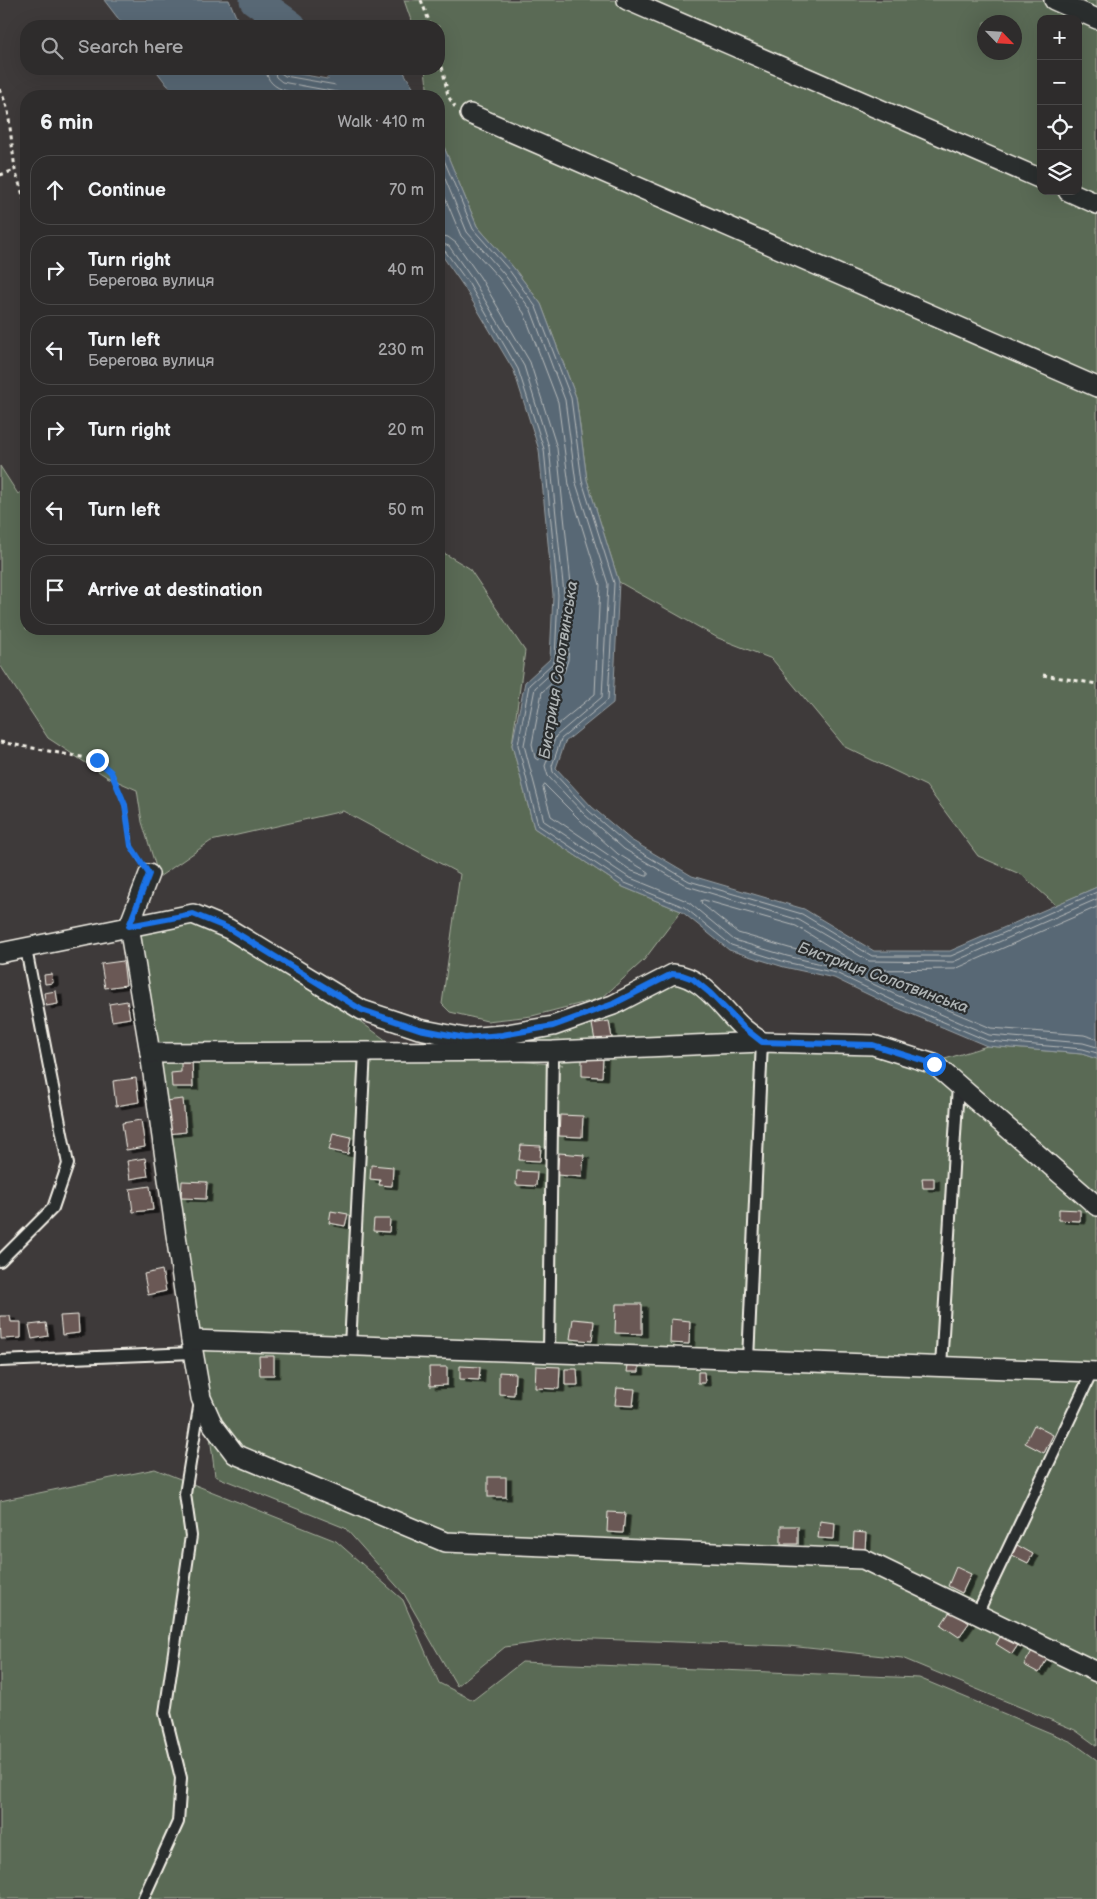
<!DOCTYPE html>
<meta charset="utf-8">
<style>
:root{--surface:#2e2c2c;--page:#3a3838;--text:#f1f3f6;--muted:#a7a7a9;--line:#494848}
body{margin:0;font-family:"Balsamiq Sans",sans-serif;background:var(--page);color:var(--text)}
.controls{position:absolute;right:15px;top:15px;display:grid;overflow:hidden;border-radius:10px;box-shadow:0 5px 20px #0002}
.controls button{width:45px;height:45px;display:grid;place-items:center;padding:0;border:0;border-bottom:1px solid var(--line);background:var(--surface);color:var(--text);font:25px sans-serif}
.compass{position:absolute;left:977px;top:15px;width:45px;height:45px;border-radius:50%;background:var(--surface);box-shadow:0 5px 20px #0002;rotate:115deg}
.stop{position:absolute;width:15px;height:15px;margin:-11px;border:4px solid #1a73e8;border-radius:50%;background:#fff}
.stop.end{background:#1a73e8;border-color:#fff;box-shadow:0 1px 5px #0008}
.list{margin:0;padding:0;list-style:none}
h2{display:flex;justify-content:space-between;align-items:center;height:65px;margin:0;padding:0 20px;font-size:21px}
h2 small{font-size:16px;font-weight:400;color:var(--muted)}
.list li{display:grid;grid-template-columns:32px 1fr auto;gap:15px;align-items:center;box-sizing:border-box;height:70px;margin:0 10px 10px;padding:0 10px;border:1px solid var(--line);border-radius:20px}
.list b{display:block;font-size:19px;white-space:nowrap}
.list p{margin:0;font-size:16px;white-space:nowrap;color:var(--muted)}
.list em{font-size:16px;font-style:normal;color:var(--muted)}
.icon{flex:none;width:28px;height:28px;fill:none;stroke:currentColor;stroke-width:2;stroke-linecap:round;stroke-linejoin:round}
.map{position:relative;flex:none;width:1097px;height:1899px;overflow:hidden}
.search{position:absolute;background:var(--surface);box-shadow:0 5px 20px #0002;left:20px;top:20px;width:425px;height:55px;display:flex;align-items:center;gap:12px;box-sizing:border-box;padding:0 18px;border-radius:20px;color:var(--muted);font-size:19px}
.panel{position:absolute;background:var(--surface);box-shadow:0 5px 20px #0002;left:20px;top:90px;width:425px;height:545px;border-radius:20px}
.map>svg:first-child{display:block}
.green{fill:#5a6b54;stroke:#a7ae9e;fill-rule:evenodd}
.water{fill:#596875;stroke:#979fa3}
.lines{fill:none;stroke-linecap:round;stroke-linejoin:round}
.shore{stroke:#b6baba;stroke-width:1}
.river{stroke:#596875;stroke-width:31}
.building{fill:#6b5955;stroke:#f4f1e8;filter:url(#shadow)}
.lane-casing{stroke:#f4f1e8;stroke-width:14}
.street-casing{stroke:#f4f1e8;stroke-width:22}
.path{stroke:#f4f1e8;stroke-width:3;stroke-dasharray:4 4;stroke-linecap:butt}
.lane{stroke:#2a2d2e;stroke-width:10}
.street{stroke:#2a2d2e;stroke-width:19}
.route{stroke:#1a73e8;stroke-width:6}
.labels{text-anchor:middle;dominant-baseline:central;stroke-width:4.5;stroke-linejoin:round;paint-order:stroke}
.water-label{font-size:16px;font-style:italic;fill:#aeb3b4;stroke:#2a2d2e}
</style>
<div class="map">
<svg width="1097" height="1899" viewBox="0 0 1097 1899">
<defs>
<filter id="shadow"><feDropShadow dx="5.5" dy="3" stdDeviation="0" flood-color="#0009"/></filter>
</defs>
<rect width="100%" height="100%" fill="#3e3a3a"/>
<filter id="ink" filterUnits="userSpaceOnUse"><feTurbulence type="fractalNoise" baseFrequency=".02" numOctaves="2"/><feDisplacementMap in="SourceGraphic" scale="10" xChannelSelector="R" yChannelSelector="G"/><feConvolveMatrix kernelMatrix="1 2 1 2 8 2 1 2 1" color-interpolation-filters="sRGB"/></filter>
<g filter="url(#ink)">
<g class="green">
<path d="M404,0H1097V887L1056,905L1022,875L978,856L926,786L845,747L772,659L718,638L619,582L587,480L576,397L541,304L513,267L477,226L439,135V96H428L425,69H439V26H413ZM1041,19H1078V191H1041ZM984,22H1014V52H984Z"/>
<path d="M0,466L18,494L26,489V629H439V550L469,568L525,651L512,745L534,828L623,887L681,911L644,960L602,998L532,1016L487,1021L450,1012L442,1004L460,874L343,811L211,841L159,877L142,822L137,790L107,777L48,738L0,665Z"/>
<path d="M194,917L321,993L409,1057L483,1058L563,1065L516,1042L556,1034L625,1011L646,993L672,981L705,994L741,1031L861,1046L929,1064L987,1046L1082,1054L1097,1059V1746L1075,1730L902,1658L789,1646L568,1638L505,1647L457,1686L404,1594L345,1528L215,1476L203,1380L135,928Z"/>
<path d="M155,1469L336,1541L403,1600L439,1683L473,1700L522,1662L919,1678L1072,1742L1097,1760V1899H0V1501Z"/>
</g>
<g class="water">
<path d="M104,0H229L240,26H124Z"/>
<path d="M155,69H273L354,84L352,69H402L418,96H181L167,85Z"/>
<path d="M439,135L477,226L513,267L541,304L576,397L587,480L619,582L613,703L565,742L556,768L592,807L631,840L692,876L804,909L874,951H950L1097,887V1059L1082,1054L987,1046L890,1005L834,978L784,967L729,950L681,911L623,887L534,828L512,745L525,682L550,659L553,595L539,450L514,371L464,287L439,251Z"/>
</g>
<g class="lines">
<g class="shore">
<path d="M266,69C267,94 300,93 319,96"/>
<path d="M274,69L276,77L282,82L353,95L360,93L365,87L364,69"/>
<path d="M280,69L281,73L285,76L353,88C362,86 359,76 357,69"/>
<path d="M439,148L473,229L509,270L536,307L571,398L582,481L614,583L608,700L561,739L552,766L553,772L589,811L627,844L689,881L802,914L872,956H951L1097,892"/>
<path d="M439,164L467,232L504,274L531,310L565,400L576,483L608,584L602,697L556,736L545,766L548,776L585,815L624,849L687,886L799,920L869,961L953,962L1097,899"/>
<path d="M439,183L461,236L499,278L524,313L558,402L569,485L600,585L595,694L551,730L538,760L535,758L532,744L542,692L564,672L568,660L572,594L557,448L530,362L480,277L456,243L448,237L439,235"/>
<path d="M439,243L449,246L473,280L524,366L549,447L564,594L561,660L557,668L535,688L524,745L544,821L628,877L687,901L734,940L787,956L839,968L894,994L989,1035L1083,1043L1097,1047"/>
<path d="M439,249L445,251L469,284L518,369L544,449L558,595L555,659L553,663L529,685L518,745L538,825L625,883L684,907L731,945L785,962L836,973L892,1000L988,1041L1083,1049L1097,1053"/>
<path d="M545,785L580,820L618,854L648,872V876H646L632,871L551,816L543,788Z"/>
<path d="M704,900L796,926L853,961L854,964L851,965L839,960L789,948L738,933L702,904L701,901Z"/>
<path d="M1097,907L955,969L871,970L869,972L897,988L991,1028L1084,1035L1097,1039"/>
</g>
<g class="river">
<path d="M255,0L291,26"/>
<path d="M340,69L372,96"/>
</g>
</g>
<g class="building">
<path d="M123,961L126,985L105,988L101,964Z"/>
<path d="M52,974L53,983L45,984L44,975Z"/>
<path d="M56,991L58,1004L46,1006L44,993Z"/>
<path d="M127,1001L130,1018L112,1021L109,1004Z"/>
<path d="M609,1021L612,1038L595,1041L592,1024Z"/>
<path d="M582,1057H603L602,1077L582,1076Z"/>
<path d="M192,1058L193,1087H172L171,1073L181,1072V1059Z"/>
<path d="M136,1078L139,1102L116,1106L113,1081Z"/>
<path d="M183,1099L186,1132L168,1134L165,1101Z"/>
<path d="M560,1115L583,1116L582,1137L559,1136Z"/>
<path d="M141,1120L145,1147L126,1150L122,1123Z"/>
<path d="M333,1133L351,1137L348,1154L329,1150Z"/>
<path d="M521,1145L541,1146L540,1161L519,1160Z"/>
<path d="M559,1153L584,1155L582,1177L557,1175Z"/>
<path d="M145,1158L148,1176L130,1179L127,1161Z"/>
<path d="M371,1165L393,1167L392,1186L379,1185L380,1180L370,1179Z"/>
<path d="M517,1171L537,1172L536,1186L516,1185Z"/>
<path d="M922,1178H934V1188H923Z"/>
<path d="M182,1181L207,1182L206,1199L181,1198Z"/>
<path d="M150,1186L153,1210L133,1212L130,1189Z"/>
<path d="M1059,1209L1080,1210V1221L1059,1220Z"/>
<path d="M331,1211L348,1214L345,1226L329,1223Z"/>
<path d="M374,1219H390L389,1232L373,1231Z"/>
<path d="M162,1270L166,1291L148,1295L144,1274Z"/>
<path d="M616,1304H642V1334L615,1333Z"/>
<path d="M78,1315L79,1333L62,1335L60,1316Z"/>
<path d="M0,1316H10L11,1322H21V1338L1,1339Z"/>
<path d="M573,1319L594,1321L592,1341L570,1339Z"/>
<path d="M671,1319L690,1321L689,1344L670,1343Z"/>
<path d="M46,1323L48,1336L32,1339L29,1325Z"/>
<path d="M259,1356H274V1375H260Z"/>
<path d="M628,1365L639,1366V1372H627Z"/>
<path d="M460,1366L480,1367L479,1380L460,1379Z"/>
<path d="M536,1366L560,1367L559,1389L535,1388Z"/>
<path d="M429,1367H447V1385L430,1386Z"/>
<path d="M565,1369H577L578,1385H565Z"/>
<path d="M499,1372L515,1373L514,1395L499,1394Z"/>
<path d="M698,1372H704L705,1383H698Z"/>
<path d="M617,1388L635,1389L633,1406L615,1405Z"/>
<path d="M1034,1425L1053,1435L1044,1453L1025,1443Z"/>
<rect x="488" y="1477" width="18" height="20"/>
<path d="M608,1512L625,1513L623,1533L607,1532Z"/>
<path d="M820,1521L835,1523L834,1539L818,1538Z"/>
<rect x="781" y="1526" width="17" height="18"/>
<path d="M854,1532L866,1533L865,1551L853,1550Z"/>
<path d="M1017,1545L1033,1554L1028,1563L1012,1555Z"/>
<path d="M956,1567L971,1574L962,1593L948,1586Z"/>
<path d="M951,1610L969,1623L959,1637L941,1625Z"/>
<path d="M1002,1634L1018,1645L1012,1654L996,1644Z"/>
<path d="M1032,1651L1047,1659L1039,1673L1024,1665Z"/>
</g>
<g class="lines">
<defs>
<g id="lane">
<path d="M0,1261L53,1208L68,1164L26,949"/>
<path d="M350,1346L365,1051"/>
<path d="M549,1353L553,1051"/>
<path d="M748,1360L762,1042"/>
<path d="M0,1361L193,1353"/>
<path d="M941,1367L958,1085"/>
<path d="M977,1614L1092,1372"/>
<path d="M143,1899L178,1822L181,1778L165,1713L191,1536L185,1494L200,1401"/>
</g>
<g id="street">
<path d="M627,0L1041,179"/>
<path d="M1054,0L1097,19"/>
<path d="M470,114L1097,387"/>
<path d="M1068,191L1097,204"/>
<path d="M149,874L129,926L150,1053L191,1340L201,1398L213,1425L235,1454L445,1542L863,1559L1097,1672"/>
<path d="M0,953L193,914L229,929L362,1010L419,1029L465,1038L502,1035L553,1026L613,1005L673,974C704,977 721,1008 743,1028C749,1033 756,1038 762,1042"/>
<path d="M150,1053L553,1051L762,1042L873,1045L934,1064L1097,1206"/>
<path d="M191,1340L1097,1372"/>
</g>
</defs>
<use href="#lane" class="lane-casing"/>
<use href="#street" class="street-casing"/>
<g class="path">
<path d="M421,0L431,26"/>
<path d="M439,51L448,96L455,107"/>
<path d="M0,89L8,110L15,170L26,205"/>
<path d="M0,175L15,170"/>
<path d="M1043,675L1097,684"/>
<path d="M0,742L97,760L111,772L125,805L131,846L140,861"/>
</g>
<use href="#lane" class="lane"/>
<use href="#street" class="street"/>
</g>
</g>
<g class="lines" filter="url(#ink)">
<path class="route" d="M97,760L111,772L125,805L131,846L149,874L129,926L193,914L230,929L362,1010L419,1029L465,1038L502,1035L553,1026L613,1004L672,974L682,975L693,979L710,993L743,1027L762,1042L873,1045L934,1064"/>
</g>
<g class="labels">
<g class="water-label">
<text transform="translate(559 670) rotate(-81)">Бистриця Солотвинська</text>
<text transform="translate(883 978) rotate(20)">Бистриця Солотвинська</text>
</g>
</g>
</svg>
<div class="controls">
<button>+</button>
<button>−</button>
<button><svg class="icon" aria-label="locate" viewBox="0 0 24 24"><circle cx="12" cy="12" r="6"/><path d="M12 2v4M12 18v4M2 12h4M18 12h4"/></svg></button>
<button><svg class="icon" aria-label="layers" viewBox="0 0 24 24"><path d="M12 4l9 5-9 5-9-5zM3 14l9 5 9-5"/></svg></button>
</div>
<svg class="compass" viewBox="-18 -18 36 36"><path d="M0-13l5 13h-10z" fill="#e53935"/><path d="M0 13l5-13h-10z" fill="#a7a7a9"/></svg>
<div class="stop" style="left:934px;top:1064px"></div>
<div class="stop end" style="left:97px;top:760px"></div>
<div class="search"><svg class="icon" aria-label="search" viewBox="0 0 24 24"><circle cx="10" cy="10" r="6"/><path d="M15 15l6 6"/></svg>Search here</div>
<section class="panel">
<h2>6 min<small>Walk · 410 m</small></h2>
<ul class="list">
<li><svg class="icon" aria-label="ahead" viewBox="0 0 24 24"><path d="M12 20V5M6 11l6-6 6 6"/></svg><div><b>Continue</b></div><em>70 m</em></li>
<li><svg class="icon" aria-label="right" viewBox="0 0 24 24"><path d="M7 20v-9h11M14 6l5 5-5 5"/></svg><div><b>Turn right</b><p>Берегова вулиця</p></div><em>40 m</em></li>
<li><svg class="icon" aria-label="left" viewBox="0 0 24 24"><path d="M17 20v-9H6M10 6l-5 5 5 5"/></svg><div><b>Turn left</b><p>Берегова вулиця</p></div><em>230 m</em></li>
<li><svg class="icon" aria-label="right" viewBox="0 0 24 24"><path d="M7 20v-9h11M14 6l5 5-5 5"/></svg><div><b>Turn right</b></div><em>20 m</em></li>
<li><svg class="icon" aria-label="left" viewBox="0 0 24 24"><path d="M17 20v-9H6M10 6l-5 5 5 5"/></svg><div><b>Turn left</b></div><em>50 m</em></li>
<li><svg class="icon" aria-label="arrive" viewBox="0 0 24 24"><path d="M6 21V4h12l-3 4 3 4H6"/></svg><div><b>Arrive at destination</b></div></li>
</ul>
</section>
</div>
